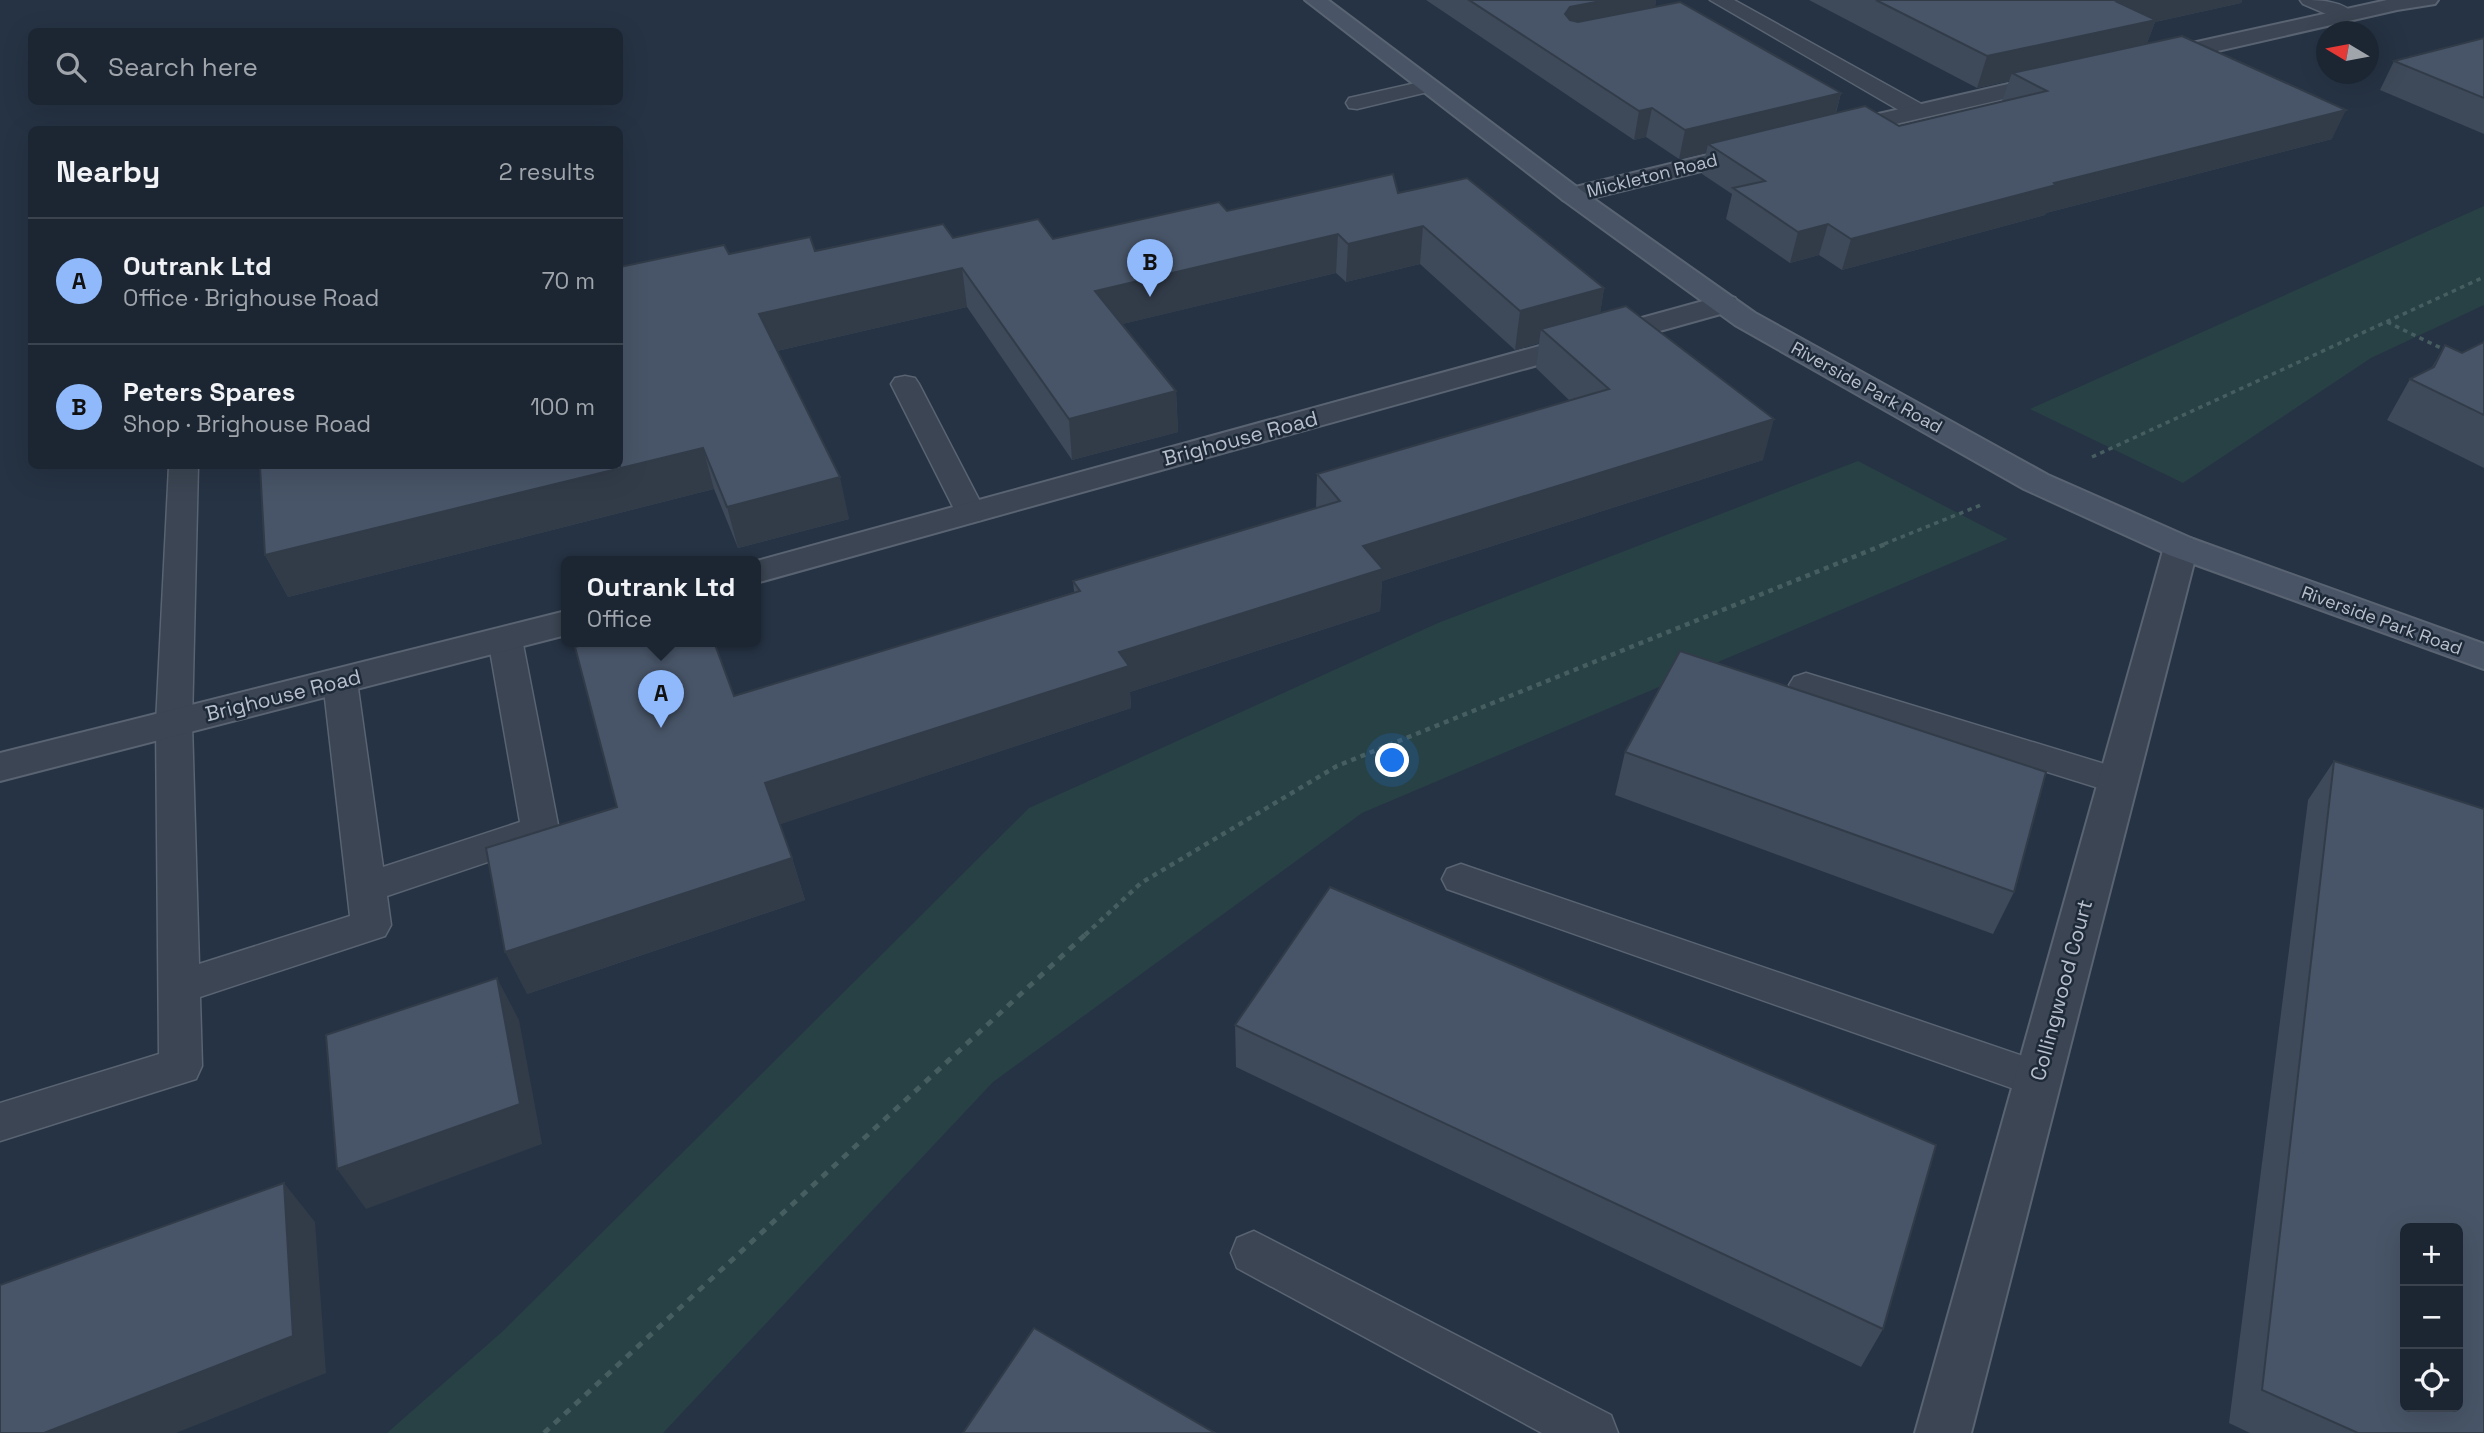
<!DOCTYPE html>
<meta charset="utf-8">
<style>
:root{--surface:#1c2633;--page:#252e3b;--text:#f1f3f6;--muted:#a0a5ac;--line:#3a434e;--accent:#8fb9fb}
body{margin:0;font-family:"Space Grotesk",sans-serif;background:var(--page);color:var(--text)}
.controls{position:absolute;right:21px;bottom:21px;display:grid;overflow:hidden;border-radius:10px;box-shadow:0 7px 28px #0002}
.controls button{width:63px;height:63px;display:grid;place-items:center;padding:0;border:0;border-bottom:2px solid var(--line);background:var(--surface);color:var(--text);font:35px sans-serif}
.compass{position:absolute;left:2316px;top:21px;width:63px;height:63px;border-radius:50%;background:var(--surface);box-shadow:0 7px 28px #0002;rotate:280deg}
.you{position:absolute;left:1393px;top:761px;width:24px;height:24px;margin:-18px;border:5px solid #fff;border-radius:50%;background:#1a73e8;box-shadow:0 0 0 10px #1a73e833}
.badge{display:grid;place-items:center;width:46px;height:46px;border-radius:50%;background:var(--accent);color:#111;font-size:23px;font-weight:700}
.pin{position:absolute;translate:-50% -58px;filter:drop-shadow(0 2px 4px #0008)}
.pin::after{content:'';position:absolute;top:37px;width:24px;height:21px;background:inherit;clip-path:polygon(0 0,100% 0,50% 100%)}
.popup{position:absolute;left:561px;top:556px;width:200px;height:91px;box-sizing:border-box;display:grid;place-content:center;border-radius:10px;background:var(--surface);filter:drop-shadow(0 2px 5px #0005);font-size:23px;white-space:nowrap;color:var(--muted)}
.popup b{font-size:26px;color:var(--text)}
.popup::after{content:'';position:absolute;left:50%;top:100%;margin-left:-14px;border:14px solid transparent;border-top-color:var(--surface)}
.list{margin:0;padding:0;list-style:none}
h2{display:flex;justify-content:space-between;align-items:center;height:91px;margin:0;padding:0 28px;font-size:30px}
h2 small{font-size:23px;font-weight:400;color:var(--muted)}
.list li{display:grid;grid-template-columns:46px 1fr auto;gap:21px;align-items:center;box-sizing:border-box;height:126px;padding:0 28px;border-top:2px solid var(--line)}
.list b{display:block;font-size:26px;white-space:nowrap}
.list p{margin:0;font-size:23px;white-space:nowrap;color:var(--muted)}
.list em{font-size:23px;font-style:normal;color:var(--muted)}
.icon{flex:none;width:38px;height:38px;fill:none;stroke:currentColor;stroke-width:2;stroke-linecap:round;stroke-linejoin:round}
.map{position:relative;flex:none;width:2484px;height:1433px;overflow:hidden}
.search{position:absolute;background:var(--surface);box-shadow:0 7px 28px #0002;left:28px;top:28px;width:595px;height:77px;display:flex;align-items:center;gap:18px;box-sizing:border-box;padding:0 24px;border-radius:10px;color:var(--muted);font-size:26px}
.panel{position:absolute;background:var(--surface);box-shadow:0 7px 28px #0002;left:28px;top:126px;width:595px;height:343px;border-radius:10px}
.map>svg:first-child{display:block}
.green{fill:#284145}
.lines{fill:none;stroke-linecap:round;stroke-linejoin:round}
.lane-casing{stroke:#596371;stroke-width:3}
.street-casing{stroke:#596371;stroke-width:4}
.secondary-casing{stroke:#596371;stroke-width:4}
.path-far2{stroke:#475e61;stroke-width:3.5;stroke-dasharray:4.5 4.5;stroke-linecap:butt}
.path-far1{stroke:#475e61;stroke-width:4.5;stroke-dasharray:5 5;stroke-linecap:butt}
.path{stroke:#475e61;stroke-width:5;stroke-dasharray:7 7;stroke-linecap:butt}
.lane{fill:#3b4553;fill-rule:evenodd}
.street{fill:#3b4553;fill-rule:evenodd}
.secondary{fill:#495466;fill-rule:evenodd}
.wall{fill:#3e4959}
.shaded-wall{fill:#323c49}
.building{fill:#485568;stroke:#323c49;stroke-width:2;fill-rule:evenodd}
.labels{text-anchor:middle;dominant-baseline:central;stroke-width:5;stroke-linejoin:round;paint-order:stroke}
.far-street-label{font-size:18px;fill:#b8c0cd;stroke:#1f2a39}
.street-label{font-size:21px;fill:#b8c0cd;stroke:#1f2a39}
</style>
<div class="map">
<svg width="2484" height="1433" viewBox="0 0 2484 1433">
<rect width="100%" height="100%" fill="#263344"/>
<g class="green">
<path d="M2484,206V305L2371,358L2183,483L2030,409Z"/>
<path d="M1858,461L2008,539L1362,813L993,1082L663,1433H387L503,1331L1029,808L1438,623Z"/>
</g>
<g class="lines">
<defs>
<g id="lane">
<path d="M1710,0H1734L1925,106L1928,111L1925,116H1909Z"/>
<path d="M2300,0C2319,0 2342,0 2355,15L2352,19H2338L2303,4Z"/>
<path d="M1429,80L1436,82L1439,86L1436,90L1357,109L1349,108L1346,103L1349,98Z"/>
<path d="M905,376L915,378L919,384L986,513L982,520L971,522L960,520L956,513L891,384L895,378Z"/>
<path d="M169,466H198L192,723L199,964L350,916L323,681L328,673L340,669L352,673L357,681L383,867L520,822L488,639L493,631L505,628L517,631L522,639L559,830L553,840L387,896L391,925L385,936L200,997L202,1066L196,1079L0,1141V1103L159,1054L156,723Z"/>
<path d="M1806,673L2131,772L2136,781L2131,790L2118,794L1794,693L1789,685L1794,677Z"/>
<path d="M1461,864L2052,1066L2059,1079L2052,1092L2037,1097L1447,889L1442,879L1447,869Z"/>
<path d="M1254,1231L1611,1415L1618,1433H1542L1237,1268L1231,1253L1237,1238Z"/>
</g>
<g id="street">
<path d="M2387,0H2438L2435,4L2397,10L2156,65L2148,63L2145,58L2148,53L2156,51Z"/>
<path d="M2056,73L2064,75L2067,80L2064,85L1835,138L1826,136L1823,131L1826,126L1835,124Z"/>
<path d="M1753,144L1762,146L1765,151L1762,156L1572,203L1563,200L1559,195L1563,190Z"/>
<path d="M1725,295L1735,298L1739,304L1735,310L756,583V562H753Z"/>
<path d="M2181,536L2193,539L2198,547L1971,1433H1915L2164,547L2169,539Z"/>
<path d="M566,611V635L0,781V753Z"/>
</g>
<path id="secondary" d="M1305,0H1328L1581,190L1755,313L2048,475L2193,539L2484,644V669L2169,555L2024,489L1735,325L1563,200Z"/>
</defs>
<use href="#lane" class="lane-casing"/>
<use href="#street" class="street-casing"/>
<use href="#secondary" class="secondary-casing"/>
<g class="path-far2">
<path d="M2387,322L2445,350"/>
<path d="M2092,457L2484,277"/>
<path d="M1884,544L1981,505"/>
</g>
<path class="path-far1" d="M1085,935L1141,883L1337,766L1888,543"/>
<path class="path" d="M544,1433L1087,933"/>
<use href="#lane" class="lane"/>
<use href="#street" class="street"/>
<use href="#secondary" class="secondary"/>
</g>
<g class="wall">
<path d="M1426,0H1656L1655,7L1841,93L1836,113L1899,126L2002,101L2009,81L1977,88L1809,0H2242L2241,3L2155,22L2147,43L2332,139L2046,213L2045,215L1842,270L1819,255L1790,263L1726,219L1732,194L1702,174L1706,153L1679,159L1646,137L1634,140Z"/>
<path d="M2484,38V134L2380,90L2394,61Z"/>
<path d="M1398,193L1604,288L1600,313L1763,460L1382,581L1380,611L1130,692L1131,708L780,824L792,858L805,900L527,994L617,807L734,696L1074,592L1073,581L1316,508L1317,474L1570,401L1536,368L1539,343L1515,350L1420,264L1346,282L1336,273L1122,324L1176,391L1178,432L1072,460L967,307L777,351L849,519L738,548L714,489L288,597L265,555L729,254L815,251L953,238L1053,239L1227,211Z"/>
<path d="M2484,342V468L2387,420L2410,379L2431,369L2445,345L2462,353Z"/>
<path d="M1625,752L2014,892L1993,934L1615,795Z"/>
<path d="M2334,761L2484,1433H2250L2229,1423L2308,800Z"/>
<path d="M1235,1025L1883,1329L1861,1367L1236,1067Z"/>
</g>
<g class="shaded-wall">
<path d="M1606,0H1656L1654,16L1566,34L1565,14L1570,7Z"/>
<path d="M2127,0H2242L2241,3L2155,22L2144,51L2012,73L2009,81L1977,88L1987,56L2117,2Z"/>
<path d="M1841,93L1833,122L1708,144L1706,153L1679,159L1685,130Z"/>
<path d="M1652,108L1646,137L1634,140L1639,111Z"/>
<path d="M2346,110L2332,139L2046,213L2045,215L1842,270L1851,239L2054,183Z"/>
<path d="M1828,224L1819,255L1790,263L1798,232Z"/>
<path d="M1423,226L1420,264L1346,282L1348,244Z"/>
<path d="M1338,234L1336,273L1098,330L1095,291Z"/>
<path d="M962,268L967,307L768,353L759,314Z"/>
<path d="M1604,288L1598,327L1541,329L1539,343L1515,350L1520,311Z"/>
<path d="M1176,391L1178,432L1072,460L1069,419Z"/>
<path d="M1774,419L1763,460L1382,581L1380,611L1130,692L1131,708L778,825L765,783L1363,546Z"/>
<path d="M703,448L714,489L288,597L265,555Z"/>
<path d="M840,477L849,519L738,548L727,507Z"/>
<path d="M792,858L805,900L527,994L505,952Z"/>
<path d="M497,978L519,1020L542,1144L366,1209L337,1169Z"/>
<path d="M284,1183L315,1222L326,1373L176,1433H44Z"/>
</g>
<g class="building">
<path d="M1469,0H1606L1570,7L1565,14L1570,20L1578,22L1680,2L1841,93L1685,130L1652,108L1639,111Z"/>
<path d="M1876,0H2127L2117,2L2156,20L1987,56Z"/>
<path d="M2182,36L2346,110L2054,183L2056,185L1851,239L1828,224L1798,232L1733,188L1765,181L1708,144L1865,106L1899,126L2047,91L2012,73Z"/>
<path d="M2484,38V98L2394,61Z"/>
<path d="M1393,174L1398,193L1467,178L1604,288L1520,311L1423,226L1348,244L1338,234L1095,291L1176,391L1069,419L962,268L759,314L840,477L727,507L703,448L265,555L260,466H620V267L724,245L729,254L810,237L815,251L943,224L953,238L1038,219L1053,239L1219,202L1227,211Z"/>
<path d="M1626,306L1774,419L1363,546L1383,569L1119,652L1129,666L765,783L792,858L505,952L486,848L617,807L575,647L592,642H714L734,696L1080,591L1073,581L1340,501L1317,474L1609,389L1541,329Z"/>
<path d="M2484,342V415L2410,379L2434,367L2445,345L2462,353Z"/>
<path d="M1680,651L2046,772L2014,892L1625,752Z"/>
<path d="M2334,761L2484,809V1433H2358L2262,1390ZM2405,1228H2458V1407H2405Z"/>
<path d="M1330,887L1936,1145L1883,1329L1235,1025Z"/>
<path d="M497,978L520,1104L337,1169L326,1035Z"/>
<path d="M284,1183L293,1336L44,1433H0V1285Z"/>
<path d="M1034,1328L1215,1433H963Z"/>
</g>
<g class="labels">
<g class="far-street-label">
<text transform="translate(1652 175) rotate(-14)">Mickleton Road</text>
<text transform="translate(1867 387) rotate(29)">Riverside Park Road</text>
<text transform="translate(2382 620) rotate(20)">Riverside Park Road</text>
</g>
<g class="street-label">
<text transform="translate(1240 438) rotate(-15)">Brighouse Road</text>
<text transform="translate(283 695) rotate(-14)">Brighouse Road</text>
<text transform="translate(2061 990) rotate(-75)">Collingwood Court</text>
</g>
</g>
</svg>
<div class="controls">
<button>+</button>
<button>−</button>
<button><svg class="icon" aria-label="locate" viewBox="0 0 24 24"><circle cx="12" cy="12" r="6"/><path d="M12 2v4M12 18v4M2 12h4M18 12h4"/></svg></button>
</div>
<svg class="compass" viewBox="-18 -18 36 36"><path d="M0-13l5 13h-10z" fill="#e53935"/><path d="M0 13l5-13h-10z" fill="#a0a5ac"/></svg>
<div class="you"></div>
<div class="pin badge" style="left:661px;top:728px">A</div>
<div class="popup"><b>Outrank Ltd</b>Office</div>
<div class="pin badge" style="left:1150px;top:297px">B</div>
<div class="search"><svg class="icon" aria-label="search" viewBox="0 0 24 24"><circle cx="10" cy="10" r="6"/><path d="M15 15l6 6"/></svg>Search here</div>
<section class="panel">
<h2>Nearby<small>2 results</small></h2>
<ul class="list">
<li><span class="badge">A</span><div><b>Outrank Ltd</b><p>Office · Brighouse Road</p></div><em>70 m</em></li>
<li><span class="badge">B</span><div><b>Peters Spares</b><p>Shop · Brighouse Road</p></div><em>100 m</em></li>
</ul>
</section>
</div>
